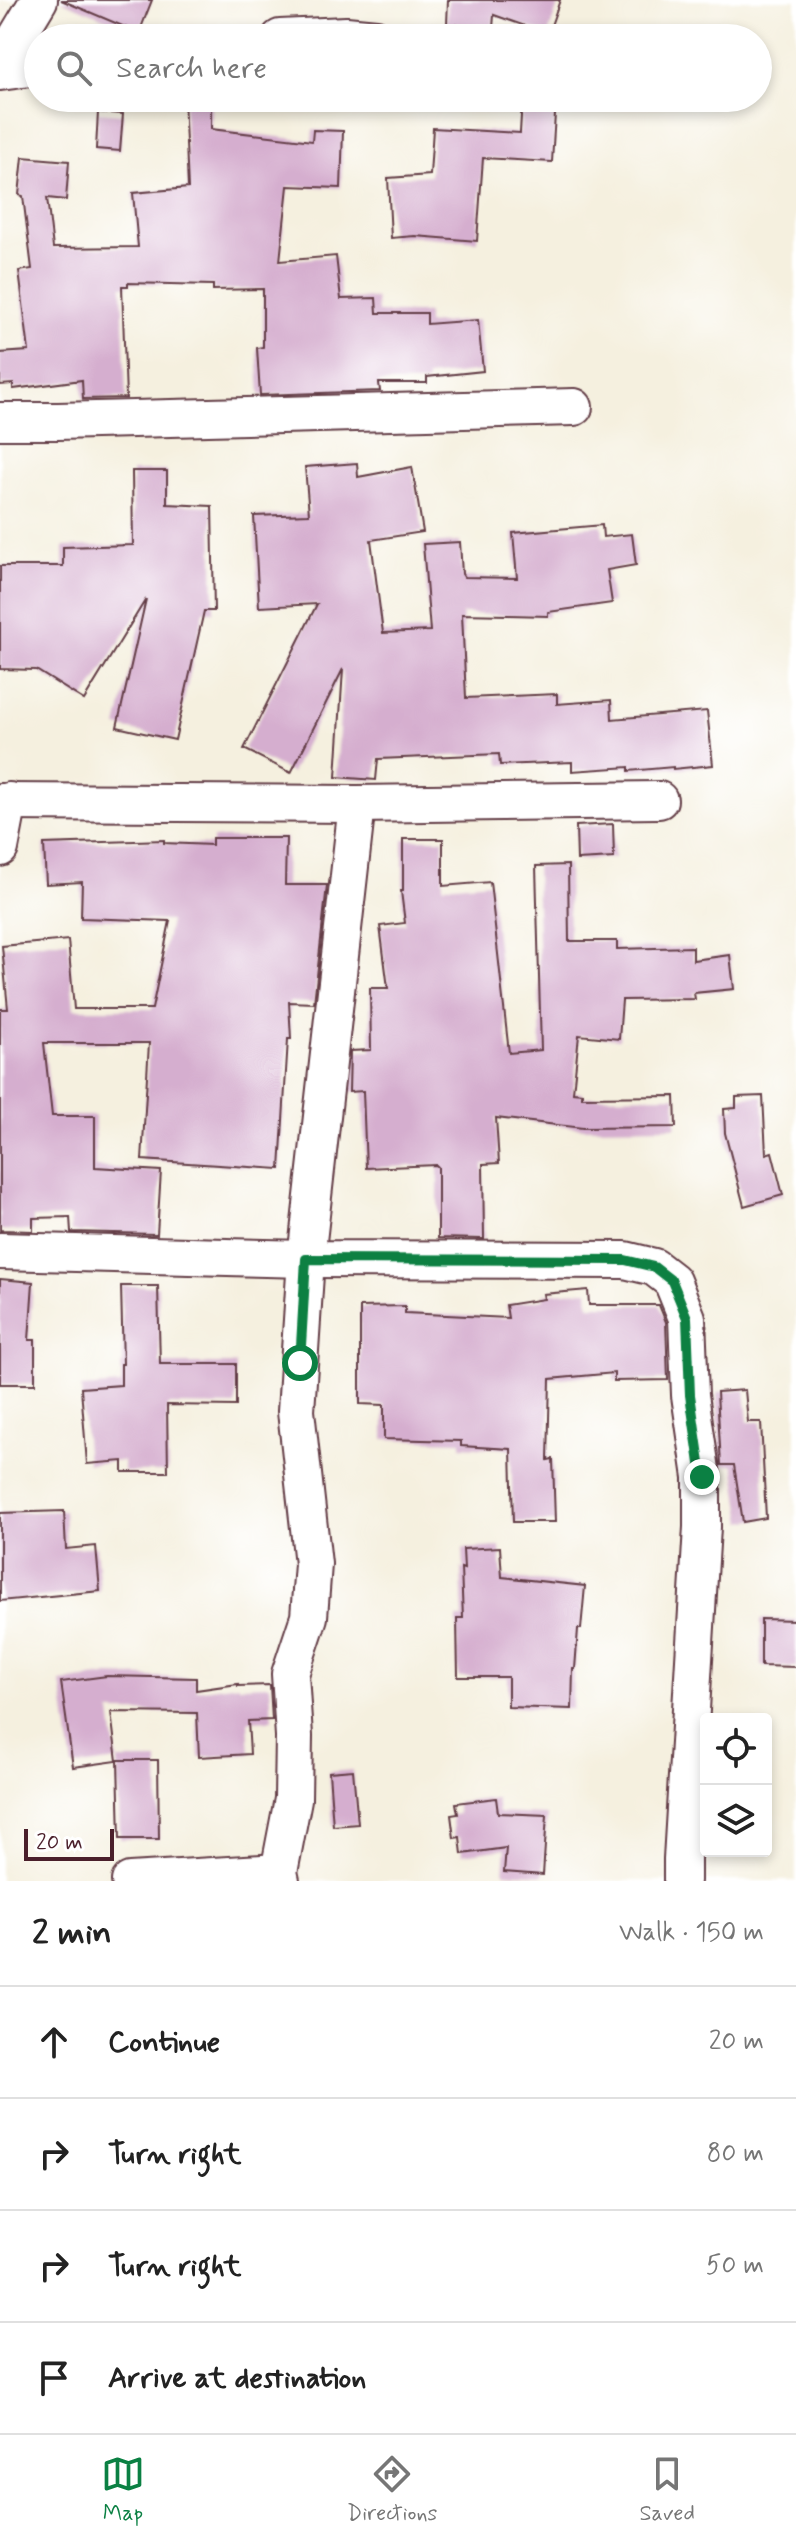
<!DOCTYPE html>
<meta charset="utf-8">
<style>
:root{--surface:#fff;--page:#f2f2f2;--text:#222;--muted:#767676;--line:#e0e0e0;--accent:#0b8043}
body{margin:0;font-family:Mynerve,sans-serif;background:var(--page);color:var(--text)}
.controls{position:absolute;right:24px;bottom:24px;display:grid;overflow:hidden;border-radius:8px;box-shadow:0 4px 12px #0003}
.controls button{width:72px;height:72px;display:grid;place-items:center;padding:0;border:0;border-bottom:2px solid var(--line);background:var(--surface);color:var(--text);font:40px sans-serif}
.scale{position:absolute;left:24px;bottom:20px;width:90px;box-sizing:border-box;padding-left:8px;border:4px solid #4a1f2b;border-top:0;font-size:22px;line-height:28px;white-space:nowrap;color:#4a1f2b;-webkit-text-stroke:6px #fff;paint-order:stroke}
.stop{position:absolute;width:24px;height:24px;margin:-18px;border:6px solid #0b8043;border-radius:50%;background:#fff}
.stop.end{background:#0b8043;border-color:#fff;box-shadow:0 2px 8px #0008}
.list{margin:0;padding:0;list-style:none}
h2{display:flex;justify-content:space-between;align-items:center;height:104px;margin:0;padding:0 32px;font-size:34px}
h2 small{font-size:26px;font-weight:400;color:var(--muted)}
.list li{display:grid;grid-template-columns:52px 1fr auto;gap:24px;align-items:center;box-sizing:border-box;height:112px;padding:0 32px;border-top:2px solid var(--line)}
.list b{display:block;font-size:30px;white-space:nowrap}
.list em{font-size:26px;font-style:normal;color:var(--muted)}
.icon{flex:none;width:44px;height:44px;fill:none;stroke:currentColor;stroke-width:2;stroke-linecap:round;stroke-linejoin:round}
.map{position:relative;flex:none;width:796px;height:1881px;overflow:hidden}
.search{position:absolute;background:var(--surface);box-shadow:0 4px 12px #0003;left:24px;right:24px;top:24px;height:88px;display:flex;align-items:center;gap:20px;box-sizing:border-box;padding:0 28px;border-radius:44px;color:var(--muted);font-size:30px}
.sheet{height:552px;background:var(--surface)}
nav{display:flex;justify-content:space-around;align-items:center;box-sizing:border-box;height:112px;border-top:2px solid var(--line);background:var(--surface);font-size:22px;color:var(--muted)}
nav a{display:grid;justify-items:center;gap:4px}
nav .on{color:var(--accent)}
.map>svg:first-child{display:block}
.building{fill:#d5aecf}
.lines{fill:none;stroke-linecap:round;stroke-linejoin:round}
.minor-casing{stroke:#643e46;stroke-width:40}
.minor{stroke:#fff;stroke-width:36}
.route{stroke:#0b8043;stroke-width:10}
</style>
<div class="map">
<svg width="796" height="1881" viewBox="0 0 796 1881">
<rect width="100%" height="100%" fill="#fff"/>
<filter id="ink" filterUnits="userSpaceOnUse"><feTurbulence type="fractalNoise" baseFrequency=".0125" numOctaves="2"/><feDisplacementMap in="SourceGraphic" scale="16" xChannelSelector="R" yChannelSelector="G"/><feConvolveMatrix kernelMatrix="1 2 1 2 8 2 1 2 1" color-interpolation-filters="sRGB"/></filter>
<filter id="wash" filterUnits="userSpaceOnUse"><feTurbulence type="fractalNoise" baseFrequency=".006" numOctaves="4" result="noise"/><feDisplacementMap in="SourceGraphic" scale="32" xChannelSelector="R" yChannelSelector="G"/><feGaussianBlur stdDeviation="1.8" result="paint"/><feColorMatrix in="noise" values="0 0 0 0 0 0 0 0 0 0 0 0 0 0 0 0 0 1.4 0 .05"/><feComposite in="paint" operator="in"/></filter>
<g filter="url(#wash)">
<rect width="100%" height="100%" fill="#f5f0df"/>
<g id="blocks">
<g class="building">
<path d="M61,0H152L139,33Z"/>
<path d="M448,0H560L548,34L494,15L493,28L447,24Z"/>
<path d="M184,98H211V129L312,141L313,130L343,131L341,188L288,186L280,261L336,256L341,299L376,298L377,313H427V324L478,320L483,371L427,377V383H379L380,391L260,395L257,348L263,347V289L213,290V285L128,283V286H122L126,398L83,399L82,380L13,389V384L0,385V353L29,351L19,271L32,269L23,196L19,195L23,157L69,161L66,200L47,198L53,248L138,247L133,193L188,188Z"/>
<path d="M522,98H556L552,162L483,158L477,241L415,236L391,238L388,178L430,175L433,128L520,133Z"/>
<path d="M98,112L123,114L120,151L96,149Z"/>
<path d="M357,463L358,477L412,467L423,532L371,540L383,633L430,631L423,544L460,542L462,574L464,577L517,578L513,533L602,525L603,537L632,534L636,565L607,570L612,603L548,612V616L462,614L466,698L557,694V704L611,700L612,719L707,711L713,765L673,769V767L629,771V767L572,771V762L500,765L499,754L378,759L376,780L336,777L343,669L291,773L244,749L317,604L259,607L254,516L309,514L305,467Z"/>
<path d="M132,471H167V504L212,506L214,611H204L175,740L117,727L146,599L84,700L36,670L0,669V566H63V547L133,545Z"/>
<path d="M613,824L614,858L577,860L576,826Z"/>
<path d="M212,838H286L285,885H327L314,1003L289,1002L291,1039H288L280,1169L142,1160L149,1043H44L52,1116H95V1167L161,1171L157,1234L71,1232L70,1217L33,1218V1231L0,1230V1009H8L2,946L68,940L74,1009H152L170,921L81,918L82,882L46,884L44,844L164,840V843L212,845Z"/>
<path d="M403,839H443V886L490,882L509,1053L541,1050L536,866L568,865L569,941H617V949L693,947V960L730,955L734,989L694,993L695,999L622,1000L619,1039L579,1035L573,1092L582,1093V1097L675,1096L676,1127L583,1128L496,1118L499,1163L483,1164L484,1239L438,1238V1167L436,1165L366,1168L363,1091L349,1092L350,1051L371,1050L370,988H388L380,926L405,923L401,891H403Z"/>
<path d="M763,1096L766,1154L772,1152L783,1195L744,1206L725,1133L724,1109L736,1108V1097Z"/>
<path d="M0,1279L33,1282L29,1340H35V1384H0Z"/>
<path d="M121,1286H158L160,1364H236V1406L167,1405L168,1472H123V1461L87,1464L81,1388L121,1385V1364H123Z"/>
<path d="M588,1290L589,1305H659L666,1322L668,1380L614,1381V1373L550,1379L548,1460L553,1459L555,1522H513L511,1449L461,1446V1441L384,1439V1405L360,1404V1307L405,1306V1313L508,1318L506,1305L544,1299L543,1294Z"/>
<path d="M745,1390L748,1422H761L766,1518L743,1522L734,1465H721L717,1392Z"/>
<path d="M64,1511L66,1549L96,1546L100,1591L0,1601V1513Z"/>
<path d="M500,1547L502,1577L585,1586L581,1629H578L575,1669H573L572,1709L508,1707V1677H458L457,1618H463L461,1568L464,1569L463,1549Z"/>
<path d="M761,1619L796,1620V1667L761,1666Z"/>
<path d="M107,1676L196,1678V1690L238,1684V1686L270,1685L272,1720L248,1721L250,1754L199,1757L197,1713L111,1712L117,1761L73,1767L61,1682Z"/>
<path d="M118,1760H158L159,1839H120Z"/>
<path d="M353,1770L358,1824L333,1826L329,1772Z"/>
<path d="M496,1798L498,1813L547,1815L543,1875L504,1872L506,1848L462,1854L460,1837L454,1838L451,1815L458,1814L456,1803Z"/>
</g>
</g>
</g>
<g filter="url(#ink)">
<use href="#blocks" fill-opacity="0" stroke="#643e46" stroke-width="2"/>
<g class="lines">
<defs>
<g id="minor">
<path d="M280,38L346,35L376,38"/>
<path d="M0,65L39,0"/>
<path d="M0,72L38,67"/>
<path d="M0,421H58L574,407"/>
<path d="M0,802L357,804L659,800"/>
<path d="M0,848L9,801"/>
<path d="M0,1251L306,1259L625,1260L654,1267L672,1281L687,1318L690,1395L702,1477V1527L682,1859V1881"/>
<path d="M130,1881L279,1872"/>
<path d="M281,1881L279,1872L293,1799L294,1736L290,1674L309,1617L313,1564L296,1411L306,1259L357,804"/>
</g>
</defs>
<use href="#minor" class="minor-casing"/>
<use href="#minor" class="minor"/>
</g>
</g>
<g class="lines" filter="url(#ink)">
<path class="route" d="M300,1363L306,1259L625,1260L654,1267L672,1281L687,1318L690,1395L702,1477"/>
</g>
</svg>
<div class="controls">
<button><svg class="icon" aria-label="locate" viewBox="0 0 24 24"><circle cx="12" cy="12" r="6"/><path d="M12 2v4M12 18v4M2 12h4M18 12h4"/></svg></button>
<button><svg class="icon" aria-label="layers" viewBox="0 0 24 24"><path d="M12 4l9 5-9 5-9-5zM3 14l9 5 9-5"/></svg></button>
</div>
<div class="scale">20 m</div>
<div class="stop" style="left:300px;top:1363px"></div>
<div class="stop end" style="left:702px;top:1477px"></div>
<div class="search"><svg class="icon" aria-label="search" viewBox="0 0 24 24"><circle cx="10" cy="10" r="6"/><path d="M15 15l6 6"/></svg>Search here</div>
</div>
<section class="sheet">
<h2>2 min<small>Walk · 150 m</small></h2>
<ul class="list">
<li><svg class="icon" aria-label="ahead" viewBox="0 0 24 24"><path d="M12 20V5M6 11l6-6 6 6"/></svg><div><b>Continue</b></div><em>20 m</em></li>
<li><svg class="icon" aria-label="right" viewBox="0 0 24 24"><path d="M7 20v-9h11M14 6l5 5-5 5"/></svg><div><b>Turn right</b></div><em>80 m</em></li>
<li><svg class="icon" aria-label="right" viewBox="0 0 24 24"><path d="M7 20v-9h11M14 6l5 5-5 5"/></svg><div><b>Turn right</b></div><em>50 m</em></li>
<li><svg class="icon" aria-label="arrive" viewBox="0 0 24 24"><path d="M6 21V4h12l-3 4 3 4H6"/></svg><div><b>Arrive at destination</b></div></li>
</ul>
</section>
<nav>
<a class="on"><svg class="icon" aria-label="map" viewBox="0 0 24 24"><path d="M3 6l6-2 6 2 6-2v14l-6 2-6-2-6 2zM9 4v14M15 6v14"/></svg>Map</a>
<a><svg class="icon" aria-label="directions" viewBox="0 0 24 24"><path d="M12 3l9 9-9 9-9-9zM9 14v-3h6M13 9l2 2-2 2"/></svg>Directions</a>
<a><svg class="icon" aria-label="saved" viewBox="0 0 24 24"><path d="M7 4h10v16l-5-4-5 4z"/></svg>Saved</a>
</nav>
